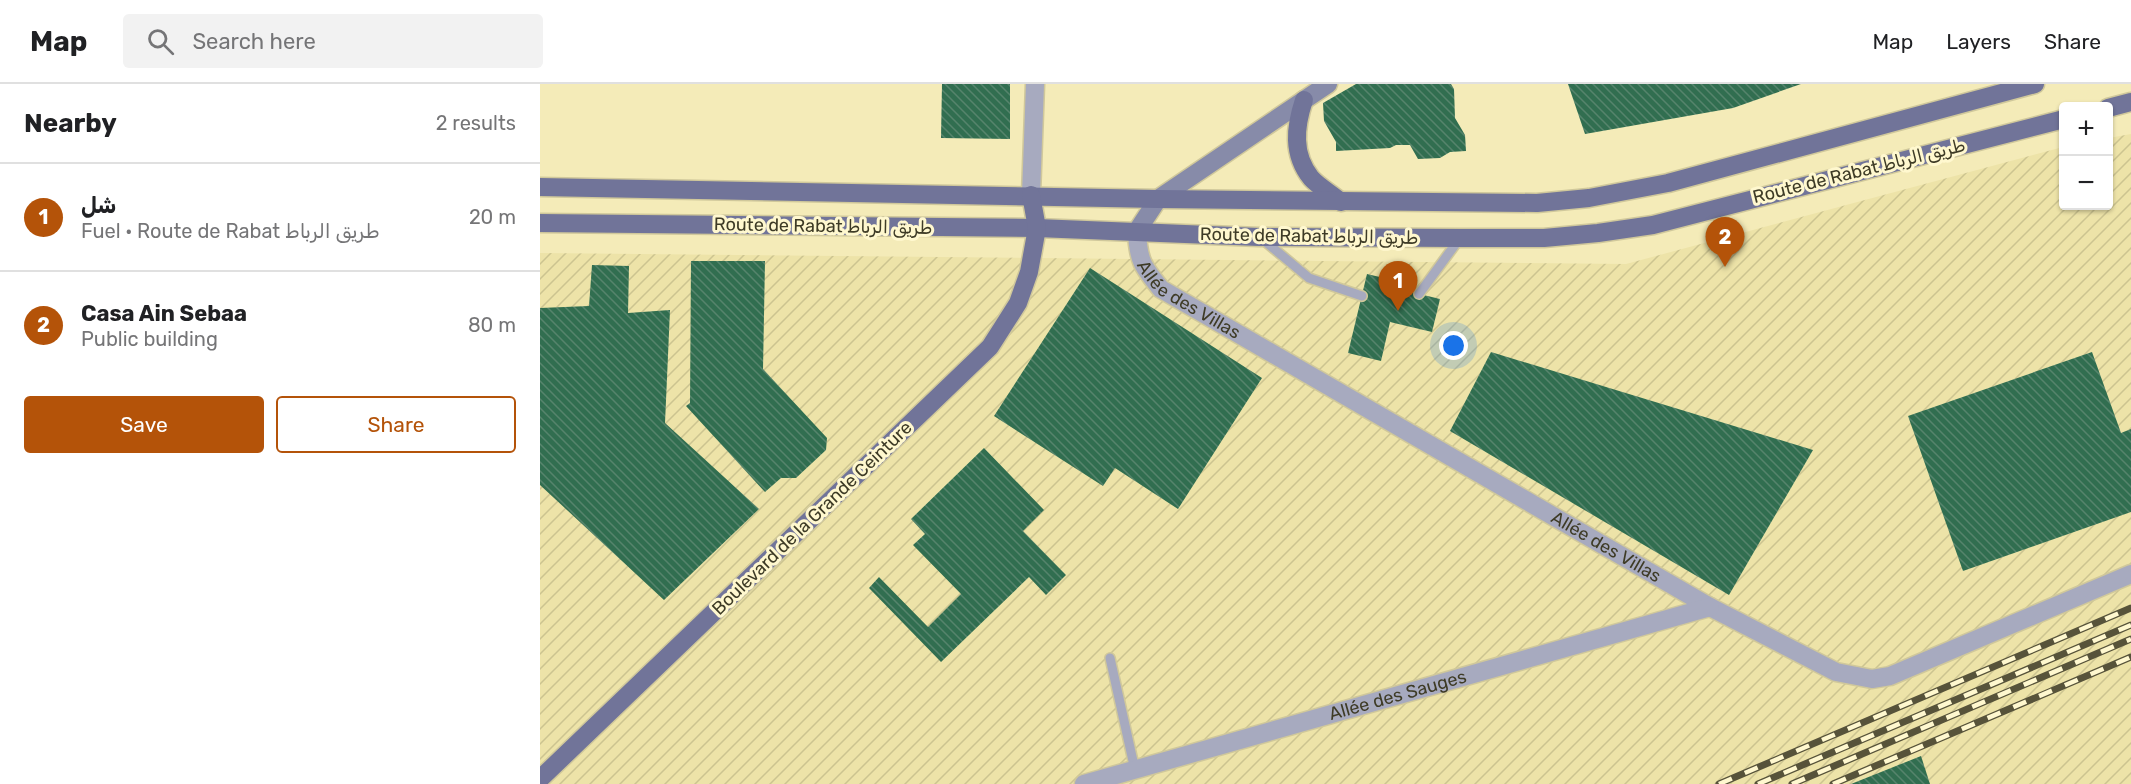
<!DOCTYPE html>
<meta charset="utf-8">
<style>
:root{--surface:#fff;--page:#f2f2f2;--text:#202124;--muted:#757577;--line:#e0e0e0;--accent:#b45309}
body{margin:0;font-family:Rubik,"Noto Sans Arabic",sans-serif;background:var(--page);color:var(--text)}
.controls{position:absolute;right:18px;top:18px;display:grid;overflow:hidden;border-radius:6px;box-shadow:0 2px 4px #0004}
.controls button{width:54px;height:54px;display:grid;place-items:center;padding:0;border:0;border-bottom:2px solid var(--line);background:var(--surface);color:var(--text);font:30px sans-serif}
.you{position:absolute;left:914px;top:262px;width:21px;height:21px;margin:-15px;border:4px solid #fff;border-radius:50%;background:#1a73e8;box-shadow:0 0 0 9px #1a73e833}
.badge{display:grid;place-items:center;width:39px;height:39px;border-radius:50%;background:var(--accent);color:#fff;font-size:20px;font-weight:700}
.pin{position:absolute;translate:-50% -50px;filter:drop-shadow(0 2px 3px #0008)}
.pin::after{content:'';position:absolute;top:32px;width:21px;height:18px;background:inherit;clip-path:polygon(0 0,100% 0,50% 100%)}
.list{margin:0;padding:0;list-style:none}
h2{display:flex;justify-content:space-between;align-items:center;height:78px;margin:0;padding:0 24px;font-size:26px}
h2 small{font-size:20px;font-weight:400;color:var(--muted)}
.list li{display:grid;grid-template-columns:39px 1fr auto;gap:18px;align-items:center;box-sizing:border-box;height:108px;padding:0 24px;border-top:2px solid var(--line)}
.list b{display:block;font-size:22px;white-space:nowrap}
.list p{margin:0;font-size:20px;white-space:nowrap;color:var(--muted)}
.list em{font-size:20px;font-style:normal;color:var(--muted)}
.actions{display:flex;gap:12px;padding:18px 24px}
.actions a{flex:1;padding:14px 0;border:2px solid var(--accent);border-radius:6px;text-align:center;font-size:21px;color:var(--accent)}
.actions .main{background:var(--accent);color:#fff}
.icon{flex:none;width:33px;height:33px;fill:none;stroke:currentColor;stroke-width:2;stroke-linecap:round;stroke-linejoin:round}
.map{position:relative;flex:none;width:1591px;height:700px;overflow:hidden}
header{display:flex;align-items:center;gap:36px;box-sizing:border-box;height:84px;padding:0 30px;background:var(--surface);border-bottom:2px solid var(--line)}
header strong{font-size:28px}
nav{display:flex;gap:33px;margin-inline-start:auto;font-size:21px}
.search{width:420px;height:54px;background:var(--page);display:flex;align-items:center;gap:15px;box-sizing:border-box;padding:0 21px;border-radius:6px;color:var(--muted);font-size:22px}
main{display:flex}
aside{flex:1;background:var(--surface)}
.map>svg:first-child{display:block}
.industrial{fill:url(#industrial-furrows)}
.building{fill:url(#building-back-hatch)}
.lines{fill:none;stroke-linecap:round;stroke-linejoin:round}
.lane-casing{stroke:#d0c89b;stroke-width:12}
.street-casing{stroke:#d0c89b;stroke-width:21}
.secondary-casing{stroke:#d0c89b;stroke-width:21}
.primary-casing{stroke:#d0c89b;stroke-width:21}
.lane{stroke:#a7aabf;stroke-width:9}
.street{stroke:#a7aabf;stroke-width:18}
.secondary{stroke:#878ba9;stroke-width:18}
.primary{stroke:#717499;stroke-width:18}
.rail-casing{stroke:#57533a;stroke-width:7}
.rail{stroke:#fff8cf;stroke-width:4.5;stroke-dasharray:14;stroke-linecap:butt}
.labels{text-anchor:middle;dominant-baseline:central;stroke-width:6;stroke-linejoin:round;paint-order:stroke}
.street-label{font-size:18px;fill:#3e3b26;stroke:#fff8cf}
</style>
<header>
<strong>Map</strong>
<div class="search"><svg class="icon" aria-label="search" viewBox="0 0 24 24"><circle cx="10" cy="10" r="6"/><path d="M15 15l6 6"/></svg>Search here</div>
<nav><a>Map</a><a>Layers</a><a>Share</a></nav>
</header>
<main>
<aside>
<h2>Nearby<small>2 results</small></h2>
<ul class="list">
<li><span class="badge">1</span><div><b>شل</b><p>Fuel · Route de Rabat طريق الرباط</p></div><em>20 m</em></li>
<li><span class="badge">2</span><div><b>Casa Ain Sebaa</b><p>Public building</p></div><em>80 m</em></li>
</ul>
<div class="actions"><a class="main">Save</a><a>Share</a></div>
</aside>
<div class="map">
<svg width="1591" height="700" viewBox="0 0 1591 700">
<defs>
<pattern id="industrial-furrows" width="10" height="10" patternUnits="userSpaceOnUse" patternTransform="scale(1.5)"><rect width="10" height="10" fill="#ede3a8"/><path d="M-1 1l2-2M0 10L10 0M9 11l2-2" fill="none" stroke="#ccc490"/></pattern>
<pattern id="building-back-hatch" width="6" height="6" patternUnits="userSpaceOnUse" patternTransform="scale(1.5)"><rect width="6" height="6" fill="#316e50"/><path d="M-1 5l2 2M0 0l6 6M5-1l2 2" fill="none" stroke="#56846c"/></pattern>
</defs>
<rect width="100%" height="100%" fill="#f4ebb8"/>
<path class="industrial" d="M1591,50V700H0V169L1086,180L1523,63L1524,122H1568L1569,54Z"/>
<g class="building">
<path d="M402,0H470V55L401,54Z"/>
<path d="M816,0H911L914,5L915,34L925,51L926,67L910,68L900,74L878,75L870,61H856L850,64L796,67V58L784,37L783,19Z"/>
<path d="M1028,0H1261L1193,24L1045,50Z"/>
<path d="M151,177H225L223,285L287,354L286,366L256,394H241L225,408L146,322L150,319Z"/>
<path d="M52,181L89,182L88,229L130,226L125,339L219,425L124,516L0,401V224L49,222Z"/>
<path d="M550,184L722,294L638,425L575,384L563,402L454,332Z"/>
<path d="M827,190L861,198L859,205L900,215L892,248L850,238L841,277L808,269Z"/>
<path d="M951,268L1273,366L1189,511L910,347Z"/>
<path d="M1552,268L1581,349L1591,345V428L1423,487L1368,332Z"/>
<path d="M444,364L504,426L483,447L526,491L506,511L489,493L401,578L329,504L339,493L388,543L421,510L373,461L385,450L371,435Z"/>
<path d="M1381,672L1390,700H1311Z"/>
</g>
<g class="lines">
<defs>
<g id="lane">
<path d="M721,154L769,194L822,212"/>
<path d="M879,210L920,154"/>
<path d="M570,574L595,686"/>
</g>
<g id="street">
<path d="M491,111L495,0"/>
<path id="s1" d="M597,147C598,177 603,183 621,205L1170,523L1296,588L1332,595L1350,592L1591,490"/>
<path id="s2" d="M544,700L1170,523"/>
</g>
<path id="secondary" d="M597,147L618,115L788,0"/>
<g id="primary">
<path d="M764,16C755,43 752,70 771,94C779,103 792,110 801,118"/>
<path d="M1568,24L1591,18"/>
<path d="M0,103L618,115L997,119L1049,114L1128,99L1495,0"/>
<path d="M0,139L497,144L719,153L920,154H1004L1058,149L1113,141L1524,35"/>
<path d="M0,695L450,263L478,219L489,188L497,144L491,111"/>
</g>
</defs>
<use href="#lane" class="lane-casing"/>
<use href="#street" class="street-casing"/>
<use href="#secondary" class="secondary-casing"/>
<use href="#primary" class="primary-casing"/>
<use href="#lane" class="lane"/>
<use href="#street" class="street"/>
<use href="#secondary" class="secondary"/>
<use href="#primary" class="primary"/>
<defs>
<g id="rail">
<path d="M1179,700L1591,524"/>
<path d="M1218,700L1591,541"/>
<path d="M1252,700L1591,555"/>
<path d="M1293,700L1591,573"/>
</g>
</defs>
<use href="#rail" class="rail-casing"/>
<use href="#rail" class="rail"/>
</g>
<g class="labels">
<g class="street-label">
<text transform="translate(1319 87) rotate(-14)">Route de Rabat طريق الرباط</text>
<text transform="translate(283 142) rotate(1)">Route de Rabat طريق الرباط</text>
<text transform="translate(769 152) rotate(1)">Route de Rabat طريق الرباط</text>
<text stroke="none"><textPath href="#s1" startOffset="93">Allée des Villas</textPath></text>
<text transform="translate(272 434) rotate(-44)">Boulevard de la Grande Ceinture</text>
<text stroke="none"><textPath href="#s1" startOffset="579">Allée des Villas</textPath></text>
<text stroke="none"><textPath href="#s2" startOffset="326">Allée des Sauges</textPath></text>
</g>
</g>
</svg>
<div class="controls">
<button>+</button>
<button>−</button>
</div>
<div class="you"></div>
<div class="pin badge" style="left:858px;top:227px">1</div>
<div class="pin badge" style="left:1185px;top:183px">2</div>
</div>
</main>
